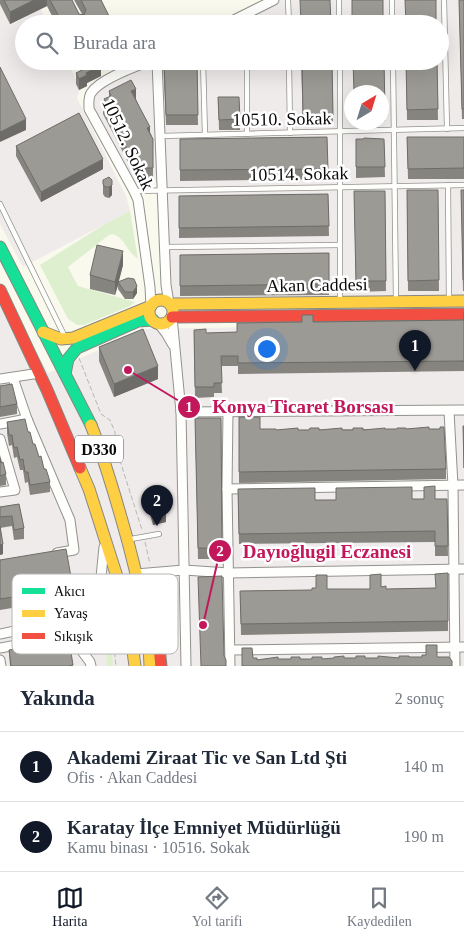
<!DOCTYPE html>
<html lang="tr">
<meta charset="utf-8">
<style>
:root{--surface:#fff;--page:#f6f6f7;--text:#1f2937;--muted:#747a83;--line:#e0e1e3;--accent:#111827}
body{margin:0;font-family:"Times New Roman",serif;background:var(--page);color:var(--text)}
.compass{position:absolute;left:344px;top:85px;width:45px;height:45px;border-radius:50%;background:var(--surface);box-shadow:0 5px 20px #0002;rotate:38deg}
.you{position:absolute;left:266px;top:348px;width:18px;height:18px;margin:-12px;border:4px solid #fff;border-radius:50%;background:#1a73e8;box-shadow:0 0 0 8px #1a73e833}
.badge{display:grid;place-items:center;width:32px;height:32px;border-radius:50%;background:var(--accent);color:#fff;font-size:16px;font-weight:700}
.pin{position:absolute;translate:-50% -41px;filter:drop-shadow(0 1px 2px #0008)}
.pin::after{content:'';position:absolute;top:26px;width:18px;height:15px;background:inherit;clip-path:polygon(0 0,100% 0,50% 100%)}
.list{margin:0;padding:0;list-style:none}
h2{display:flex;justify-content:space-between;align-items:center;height:65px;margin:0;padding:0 20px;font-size:21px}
h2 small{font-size:16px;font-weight:400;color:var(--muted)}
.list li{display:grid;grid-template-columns:32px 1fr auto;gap:15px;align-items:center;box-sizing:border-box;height:70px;padding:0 20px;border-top:1px solid var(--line)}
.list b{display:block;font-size:19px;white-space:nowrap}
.list p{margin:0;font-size:16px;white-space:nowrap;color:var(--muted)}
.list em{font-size:16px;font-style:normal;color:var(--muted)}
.icon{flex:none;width:28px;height:28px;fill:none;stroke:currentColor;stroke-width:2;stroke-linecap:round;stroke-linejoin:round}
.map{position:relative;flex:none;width:464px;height:666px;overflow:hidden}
.search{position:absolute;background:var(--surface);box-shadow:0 5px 20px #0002;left:15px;right:15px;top:15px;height:55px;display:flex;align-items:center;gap:12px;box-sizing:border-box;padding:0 18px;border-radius:28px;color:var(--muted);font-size:19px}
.sheet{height:205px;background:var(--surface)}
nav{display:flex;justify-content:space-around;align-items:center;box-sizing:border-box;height:70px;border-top:1px solid var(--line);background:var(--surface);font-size:14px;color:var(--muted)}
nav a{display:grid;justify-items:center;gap:2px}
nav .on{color:var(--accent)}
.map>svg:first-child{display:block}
.industrial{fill:#f0ebeb;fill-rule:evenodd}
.green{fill:#deefcf}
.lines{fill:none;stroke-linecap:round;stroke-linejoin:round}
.lane-casing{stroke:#92928d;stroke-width:6}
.street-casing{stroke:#92928d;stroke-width:11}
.fast-casing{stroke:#888883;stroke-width:13}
.slow-casing{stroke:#888883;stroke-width:13}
.jam-casing{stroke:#888883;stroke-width:13}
.path{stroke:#b7b7b5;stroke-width:1;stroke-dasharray:5 2.5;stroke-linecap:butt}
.lane{stroke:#fefefc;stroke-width:4.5}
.street{stroke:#fefefc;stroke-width:9}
.fast{stroke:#16e098;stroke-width:11}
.slow{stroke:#ffcf43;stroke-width:11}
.jam{stroke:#f24e42;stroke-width:11}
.wall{fill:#86847f}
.shaded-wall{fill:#6d6c68}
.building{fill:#9c9a94;stroke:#6d6c68}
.labels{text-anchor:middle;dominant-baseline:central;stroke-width:5;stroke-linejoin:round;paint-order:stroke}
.shield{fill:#fff;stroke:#545454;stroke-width:1}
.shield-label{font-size:16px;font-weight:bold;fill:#0a0a0a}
.street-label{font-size:18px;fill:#0a0a0a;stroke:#fff}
.key{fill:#fff;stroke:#b6b6b6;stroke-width:1}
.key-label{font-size:14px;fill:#0a0a0a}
.leader{fill:none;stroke:#c2185b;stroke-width:2}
.callout-dot{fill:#c2185b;stroke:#fff;stroke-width:2}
.mark-label{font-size:15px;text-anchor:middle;font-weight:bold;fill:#fff}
.callout-label{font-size:19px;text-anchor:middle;font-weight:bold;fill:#c2185b;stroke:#fff;stroke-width:5;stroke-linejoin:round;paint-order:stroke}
</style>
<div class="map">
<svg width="464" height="666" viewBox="0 0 464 666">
<rect width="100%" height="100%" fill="#f9f9ee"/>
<g class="industrial">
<path d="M0,0H36L48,24H24V61H67L80,88L77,98L126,196L130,211L23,267L0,224Z"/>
<path d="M280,0H464V297L175,301L170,296L165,182L133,184L92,108L97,91L160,61H440V24H234ZM352,92H382V122H352Z"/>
<path d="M0,285L48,373L145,329L464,323V666H0Z"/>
</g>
<g class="green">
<path d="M130,211L138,259C126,251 125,238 113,234L109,235L68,267L78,286L135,302L130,306L84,325H77L68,319L40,265L105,224Z"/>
<path d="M105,586L113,666H107L101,603Z"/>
</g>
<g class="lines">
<defs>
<g id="lane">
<path d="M288,0L289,24"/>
<path d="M339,0V24"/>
<path d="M392,0V24"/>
<path d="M444,0L447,129"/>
<path d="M246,15V24"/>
<path d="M203,61L205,135"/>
<path d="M247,61V134"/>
<path d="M289,61L290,133"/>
<path d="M340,61V302"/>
<path d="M393,61L396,300"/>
<path d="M161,136L464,128"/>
<path d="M448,185L449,301"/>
<path d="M134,191L464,185"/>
<path d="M0,204L65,337"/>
<path d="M165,247L340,245"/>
<path d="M131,539L159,534"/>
</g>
<g id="street">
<path d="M226,24L274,0"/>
<path d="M150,61C134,67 100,79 91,93C88,98 89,103 89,109L134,191L138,200L150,287L151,306"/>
<path d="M157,61L166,285L169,303"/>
<path d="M172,317L181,412L186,666"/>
<path d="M158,323L166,333L173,345"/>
<path d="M0,379L40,373"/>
<path d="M449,411L453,486L455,666"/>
<path d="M181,412L464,410"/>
<path d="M228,412L227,489L230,666"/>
<path d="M27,419L70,520L74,550L57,553"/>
<path d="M0,424L27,419L13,378"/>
<path d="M0,439L15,490L0,492"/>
<path d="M227,489L464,485"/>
<path d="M136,574L184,570L229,573L464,569"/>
<path d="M0,634L66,620L82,608L101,577L104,547"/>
<path d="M0,648L53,638L76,643L90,662L91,666"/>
<path d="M230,650L464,647"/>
<path d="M0,660L1,666"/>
</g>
<g id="fast">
<path d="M0,247L91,425"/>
<path d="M65,374L68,359L77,348L138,321L153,320"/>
</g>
<g id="slow">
<circle cx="161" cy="312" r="12"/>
<path d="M171,304L464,301"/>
<path d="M43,332L61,339L73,338L151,306"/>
<path d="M91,425C106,463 117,502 128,542C139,584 149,623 150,666"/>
<path d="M80,468L89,489L127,608L135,666"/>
</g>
<g id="jam">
<path d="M0,290L47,390L80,468"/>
<path d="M172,317L464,314"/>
<path d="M158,638L161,666"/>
</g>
</defs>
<use href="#lane" class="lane-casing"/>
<use href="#street" class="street-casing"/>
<use href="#fast" class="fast-casing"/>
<use href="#slow" class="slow-casing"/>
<use href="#jam" class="jam-casing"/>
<g class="path">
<path d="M79,358L101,414L110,420L115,432V445L142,530"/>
<path d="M145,542L150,564"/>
<path d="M153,581L163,628"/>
<path d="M107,585L116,666"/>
</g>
<use href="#lane" class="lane"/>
<use href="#street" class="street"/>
<use href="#fast" class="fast"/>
<use href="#slow" class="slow"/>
<use href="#jam" class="jam"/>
</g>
<g class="wall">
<path d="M0,0H72L79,14H82L74,0H101L113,24H56L47,6L10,24L0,4Z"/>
<path d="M459,0H464V119H462Z"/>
<path d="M163,61H197L198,125H166Z"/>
<path d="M301,61H332L333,125L303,126Z"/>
<path d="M384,61L385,121H382V92Z"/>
<path d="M406,61H437L438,120H407Z"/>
<path d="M82,66L101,76L87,83V86L79,90L76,84V73L82,70Z"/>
<path d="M109,91L136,99L153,139V178L137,179L103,114V104L104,103V99L109,97Z"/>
<path d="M218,97H239L240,130H219Z"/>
<path d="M327,137L328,179L180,181V139Z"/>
<path d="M407,137H464V179H408Z"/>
<path d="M356,139H384L385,177L356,178Z"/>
<path d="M16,146L103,169L41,202L16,156Z"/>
<path d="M109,177L112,195L109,198L105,197L103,194V184Z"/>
<path d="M407,190H438L439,291H408Z"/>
<path d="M461,190H464V291H463Z"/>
<path d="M354,191H385L386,291L356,292Z"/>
<path d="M328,194L329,236L179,238V196Z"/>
<path d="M329,253V295L180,296V255Z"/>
<path d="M123,265L119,281L137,293L133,299H125L118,289V285L115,295L90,289V275Z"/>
<path d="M464,312V371L238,374V366H221L222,393H214V397L195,398L194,330L206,333L237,332L313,322L464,320Z"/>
<path d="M99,347L158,379L114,397L99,361Z"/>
<path d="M0,386L17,404V414L0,417Z"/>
<path d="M239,417L260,429L276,430L429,429L446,469V479L239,483Z"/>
<path d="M195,418H221L222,554H216V559H198Z"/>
<path d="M7,422L28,432L50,482V492L30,495L28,482L25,483L23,470H20L17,457L14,458L12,445L9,446L7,433Z"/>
<path d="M0,458L1,463L6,474V485L0,486Z"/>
<path d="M238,489L315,500L447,499L448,556H435V542L239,544Z"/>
<path d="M147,493L166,522L153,525L147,504Z"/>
<path d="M19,504L24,528V539L14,540L12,526L0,528L3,554L0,555V507Z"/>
<path d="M0,560L73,588V598L0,610Z"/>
<path d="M448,573V631L241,635L240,591L370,589L381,587L386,589L436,588Z"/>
<path d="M69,640L73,666H10L9,650Z"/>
</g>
<g class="shaded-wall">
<path d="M34,0H47V6L10,24V12Z"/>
<path d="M110,61H117L110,65Z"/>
<path d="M101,65V76L87,83V86L79,90V79L86,73Z"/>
<path d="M136,89V100L131,91Z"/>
<path d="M26,119V130L0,142V132Z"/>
<path d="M150,127V137L147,128Z"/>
<path d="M103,159V169L41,202V192Z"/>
<path d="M112,185V195L109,198V187Z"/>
<path d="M123,251V265L118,283V282V285L115,295V282Z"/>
<path d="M137,286V293L133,299V292Z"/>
<path d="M158,366V379L114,397V384Z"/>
<path d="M166,511V522L153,525V515Z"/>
<path d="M3,544V554L0,555V545Z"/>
</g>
<g class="building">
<path d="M4,0H34L10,12Z"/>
<path d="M50,0H72L79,14L84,15L86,10L81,0H101L113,24H91L90,22L87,24H63Z"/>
<path d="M300,0H330L331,24H301Z"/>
<rect x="352" y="0" width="31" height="24"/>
<path d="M405,0H436V24H406Z"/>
<path d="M459,0H464V109H462Z"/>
<path d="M91,61H99L101,65L86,73L87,75L79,79L76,73L84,69L82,66Z"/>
<path d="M164,61H197L198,115H166Z"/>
<path d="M302,61H332L333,115H303Z"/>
<path d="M353,61H384L385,110H382V92H354Z"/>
<path d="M406,61H437L438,109L407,110Z"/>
<path d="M0,67L26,119L0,132Z"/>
<path d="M131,80L136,89L131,91L150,127L147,128L153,139V168H137L103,104L106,103L104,99L111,96L109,91Z"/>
<path d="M218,97H239L240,119L219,120Z"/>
<path d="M79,113L103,159L41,192L16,146Z"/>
<path d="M327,137L328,169L180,170V139Z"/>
<path d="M407,137H464V168L408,169Z"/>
<path d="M364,138L384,139L385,167H356V139H363Z"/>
<path d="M109,177L112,180V185L109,187H105L103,184V180Z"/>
<path d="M407,190H438L439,280L408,281Z"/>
<path d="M461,190H464V280H463Z"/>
<path d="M354,191H385L386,281H356Z"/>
<path d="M328,194L329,226L179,228V196Z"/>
<path d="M97,245L123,251L115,282L90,275Z"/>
<path d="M329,253V284L180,286V255Z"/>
<path d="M128,278L134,279L137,286L133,292H125L118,282Z"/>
<path d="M464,312V361L238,363V356H221L222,383H214V387H195L194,330L206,329V333L237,332V323L302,322V315H313V322L464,320Z"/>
<path d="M143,329L158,366L114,384L99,347Z"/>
<path d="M12,384L17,404L0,407V386Z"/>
<path d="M239,417H260V429H276V430L298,428V430H309L310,428H319V430L342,428V430H353V428H363V430L385,428V429H397V428H406V429L429,427V429H440V427H444L446,469L239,472Z"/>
<path d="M195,418H221L222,543H216V548H198Z"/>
<path d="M25,419L28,432H30L33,444H35L39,457L41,456L44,469H46L48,475L50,482L30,485L28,472H25L23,459L20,460L17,447L14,448L12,435H9L7,422Z"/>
<path d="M463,426H464V468Z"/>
<path d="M0,458L1,463L3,462L6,474L0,476Z"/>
<path d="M435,486V499H447L448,546H435V531L239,534L238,489L315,488V500H336V488L412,487V499H424V487Z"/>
<path d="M160,490L166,511L153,515L147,493Z"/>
<path d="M19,504L24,528L14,530L12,516L0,517V507Z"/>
<path d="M0,526L3,544L0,545Z"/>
<path d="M66,549L73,588L0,599V560Z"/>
<path d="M448,573V621L241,624L240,591L312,590V588H316V575H327V589H370V575L381,574V587L386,586V589L436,588L435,574Z"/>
<path d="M222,576L224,656L226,660V666H201L198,577Z"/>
<path d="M69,640L73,665L69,666H11L9,650Z"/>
<path d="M426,645H437V657H449L452,661V666H242V648H252L253,658H257V660L278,657V659H291V657H300V659H312V657H322V659L334,658V657L344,656V658H356V656H365V658H378V656L399,658V656H409V657H422V655H426Z"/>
</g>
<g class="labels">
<rect class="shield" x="75" y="435.5" width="48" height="27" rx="4"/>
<g class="shield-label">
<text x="99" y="449">D330</text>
</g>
<g class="street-label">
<text transform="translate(282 119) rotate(-1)">10510. Sokak</text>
<text transform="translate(128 144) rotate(65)">10512. Sokak</text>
<text transform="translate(299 174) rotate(-1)">10514. Sokak</text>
<text transform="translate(317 285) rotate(-1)">Akan Caddesi</text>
</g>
</g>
<rect x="12" y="574" width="166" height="80" rx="8" class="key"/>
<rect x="22" y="588" width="23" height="6" fill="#16e098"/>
<rect x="22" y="610" width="23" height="7" fill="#ffcf43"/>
<rect x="22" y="633" width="23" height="6" fill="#f24e42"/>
<g class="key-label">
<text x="54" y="596">Akıcı</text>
<text x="54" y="618">Yavaş</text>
<text x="54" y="641">Sıkışık</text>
</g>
<path class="leader" d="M128 370L189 407M203 625L220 551"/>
<g class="callout-dot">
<circle cx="128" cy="370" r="5"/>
<circle cx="203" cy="625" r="5"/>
<circle cx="189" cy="407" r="12"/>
<circle cx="220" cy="551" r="12"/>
</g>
<g class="mark-label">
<text x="189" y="412">1</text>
<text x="220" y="556">2</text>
</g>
<g class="callout-label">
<text x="303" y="413">Konya Ticaret Borsası</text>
<text x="327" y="558">Dayıoğlugil Eczanesi</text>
</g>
</svg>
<svg class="compass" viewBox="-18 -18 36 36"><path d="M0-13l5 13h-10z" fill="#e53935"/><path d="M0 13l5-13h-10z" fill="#747a83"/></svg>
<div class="you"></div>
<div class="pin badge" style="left:415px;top:371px">1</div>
<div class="pin badge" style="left:157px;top:526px">2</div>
<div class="search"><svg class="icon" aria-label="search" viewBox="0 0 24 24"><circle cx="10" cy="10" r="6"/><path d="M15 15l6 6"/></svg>Burada ara</div>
</div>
<section class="sheet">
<h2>Yakında<small>2 sonuç</small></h2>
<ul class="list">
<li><span class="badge">1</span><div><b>Akademi Ziraat Tic ve San Ltd Şti</b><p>Ofis · Akan Caddesi</p></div><em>140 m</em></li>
<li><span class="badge">2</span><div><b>Karatay İlçe Emniyet Müdürlüğü</b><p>Kamu binası · 10516. Sokak</p></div><em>190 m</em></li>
</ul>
</section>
<nav>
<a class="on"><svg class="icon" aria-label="map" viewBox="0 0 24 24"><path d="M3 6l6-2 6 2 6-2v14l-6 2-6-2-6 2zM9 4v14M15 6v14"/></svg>Harita</a>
<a><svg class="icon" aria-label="directions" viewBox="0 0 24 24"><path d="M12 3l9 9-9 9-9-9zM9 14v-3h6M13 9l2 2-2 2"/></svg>Yol tarifi</a>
<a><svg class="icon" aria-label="saved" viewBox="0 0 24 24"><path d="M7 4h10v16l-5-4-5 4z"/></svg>Kaydedilen</a>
</nav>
